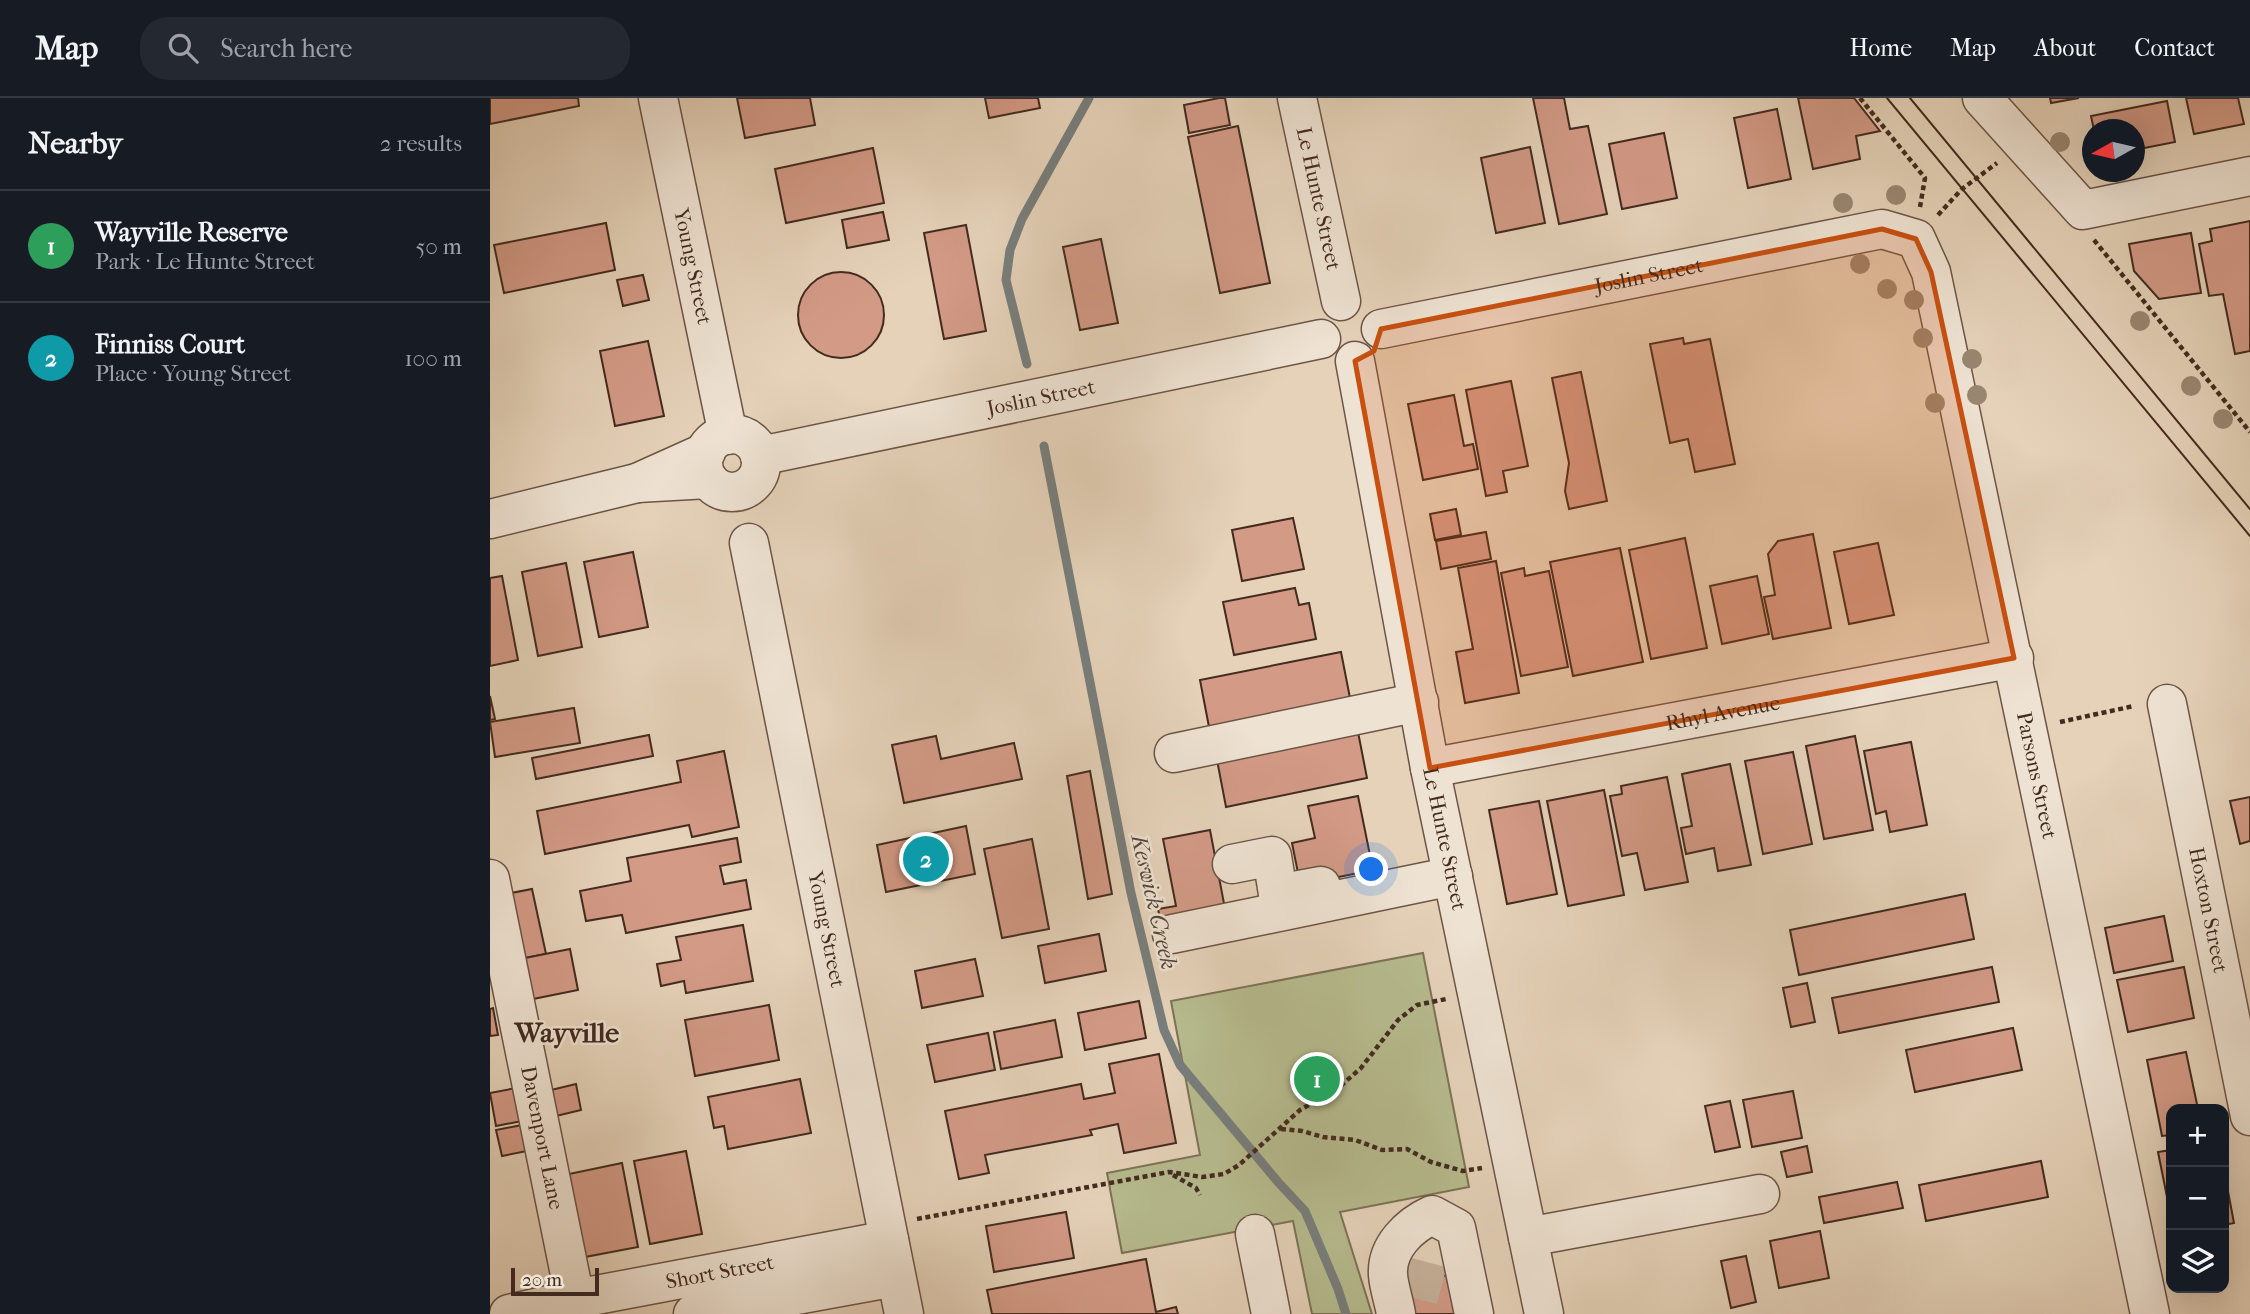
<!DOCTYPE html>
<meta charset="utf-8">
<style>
:root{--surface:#171b24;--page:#242831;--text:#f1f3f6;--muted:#9ea1a6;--line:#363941;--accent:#c59692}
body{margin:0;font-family:"IM FELL French Canon",serif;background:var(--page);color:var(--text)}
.controls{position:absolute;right:21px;bottom:21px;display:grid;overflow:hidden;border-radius:14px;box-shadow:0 7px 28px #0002}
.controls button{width:63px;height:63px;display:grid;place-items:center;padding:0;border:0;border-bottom:2px solid var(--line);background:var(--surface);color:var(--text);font:35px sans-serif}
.compass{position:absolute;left:1592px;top:21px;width:63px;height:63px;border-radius:50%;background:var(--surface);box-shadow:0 7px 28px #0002;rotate:262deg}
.scale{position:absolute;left:21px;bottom:18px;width:88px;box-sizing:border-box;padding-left:7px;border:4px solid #432b1f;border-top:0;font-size:19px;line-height:24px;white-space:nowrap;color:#432b1f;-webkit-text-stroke:5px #eee2d2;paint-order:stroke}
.you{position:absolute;left:882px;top:772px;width:24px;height:24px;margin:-18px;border:5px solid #fff;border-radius:50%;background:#1a73e8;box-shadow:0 0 0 10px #1a73e833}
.badge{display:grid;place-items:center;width:46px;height:46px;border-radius:50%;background:var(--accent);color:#fff;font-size:23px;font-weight:700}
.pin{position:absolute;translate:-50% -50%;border:4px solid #fff;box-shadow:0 2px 7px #0006}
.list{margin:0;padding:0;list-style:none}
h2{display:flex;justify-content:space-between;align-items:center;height:91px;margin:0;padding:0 28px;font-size:30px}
h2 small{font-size:23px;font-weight:400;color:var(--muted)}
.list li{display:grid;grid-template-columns:46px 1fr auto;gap:21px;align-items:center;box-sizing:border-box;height:112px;padding:0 28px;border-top:2px solid var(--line)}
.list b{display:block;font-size:26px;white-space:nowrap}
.list p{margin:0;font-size:23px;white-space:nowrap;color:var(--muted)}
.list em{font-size:23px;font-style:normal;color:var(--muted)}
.icon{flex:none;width:38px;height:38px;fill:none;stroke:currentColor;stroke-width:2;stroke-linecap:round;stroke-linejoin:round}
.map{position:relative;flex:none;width:1760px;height:1216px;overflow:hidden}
header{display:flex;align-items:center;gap:42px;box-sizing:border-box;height:98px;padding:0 35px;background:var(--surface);border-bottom:2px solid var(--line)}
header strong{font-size:33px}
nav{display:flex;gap:38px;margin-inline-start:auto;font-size:24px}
.search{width:490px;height:63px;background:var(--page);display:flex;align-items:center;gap:18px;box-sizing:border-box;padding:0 24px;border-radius:28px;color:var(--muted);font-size:26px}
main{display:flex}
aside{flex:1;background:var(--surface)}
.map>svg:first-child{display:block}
.green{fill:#b6bb8e;stroke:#7c7356;stroke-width:2}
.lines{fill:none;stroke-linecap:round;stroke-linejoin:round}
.stream{stroke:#787e7c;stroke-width:9}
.building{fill:#d39a86;stroke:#432b1f;stroke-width:2}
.minor-tunnel{stroke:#c5b19a;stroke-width:38;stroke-dasharray:38 19;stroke-linecap:butt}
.minor-casing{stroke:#6c5546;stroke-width:41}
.path{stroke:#432b1f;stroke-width:4.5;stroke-dasharray:5 3.5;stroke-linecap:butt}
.minor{stroke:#eee2d2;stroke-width:38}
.tram{stroke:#432b1f;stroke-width:2}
.tree{fill:#998670}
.marked{fill:#c75010;fill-opacity:0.2;stroke:#c75010;stroke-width:5;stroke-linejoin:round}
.labels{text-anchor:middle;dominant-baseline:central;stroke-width:5;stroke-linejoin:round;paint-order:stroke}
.street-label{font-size:21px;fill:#432b1f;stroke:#eee2d2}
.water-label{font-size:23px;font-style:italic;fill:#55473e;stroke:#eee2d2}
.district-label{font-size:28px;font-weight:bold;fill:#432b1f;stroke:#eee2d2}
</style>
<header>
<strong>Map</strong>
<div class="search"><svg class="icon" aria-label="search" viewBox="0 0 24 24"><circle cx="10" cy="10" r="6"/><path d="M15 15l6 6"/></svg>Search here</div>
<nav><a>Home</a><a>Map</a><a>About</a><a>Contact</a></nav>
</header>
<main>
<aside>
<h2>Nearby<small>2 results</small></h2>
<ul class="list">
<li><span class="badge" style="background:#2e9e5b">1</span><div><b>Wayville Reserve</b><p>Park · Le Hunte Street</p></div><em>50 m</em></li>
<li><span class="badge" style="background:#0f9aa8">2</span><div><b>Finniss Court</b><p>Place · Young Street</p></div><em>100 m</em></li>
</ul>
</aside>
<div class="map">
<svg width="1760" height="1216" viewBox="0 0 1760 1216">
<rect width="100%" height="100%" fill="#e5d2b9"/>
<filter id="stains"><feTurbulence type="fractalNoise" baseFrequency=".00286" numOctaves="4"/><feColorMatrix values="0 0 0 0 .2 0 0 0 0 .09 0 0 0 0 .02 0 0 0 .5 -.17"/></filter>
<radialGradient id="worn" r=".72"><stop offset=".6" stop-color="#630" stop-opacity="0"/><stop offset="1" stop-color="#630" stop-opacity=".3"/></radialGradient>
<path class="green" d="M933,855L979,1089L850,1114L882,1216H822L803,1123L632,1155L617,1075L710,1057L681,903Z"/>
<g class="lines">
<g class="stream">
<path d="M537,266L516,182L520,152L532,121L599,0"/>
<path d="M554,348L641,795L674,932L690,967L788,1084L815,1113L848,1191L856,1216"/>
</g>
</g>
<g class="building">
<path d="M0,0H88L89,8L0,26Z"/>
<path d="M247,0H320L325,27L255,40Z"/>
<path d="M495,0H548L550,10L499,20Z"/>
<path d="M729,0H735L740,27L699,35L694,7Z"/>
<path d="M1043,0H1074L1080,31L1098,28L1117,116L1069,126Z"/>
<path d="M1308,0H1364L1390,33L1366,38L1370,61L1323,71Z"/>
<path d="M1560,0H1589L1561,5Z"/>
<path d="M1696,0H1748L1754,26L1704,36Z"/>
<path d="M1677,3L1685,44L1644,52V32H1604L1601,18Z"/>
<path d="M1287,11L1301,81L1258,90L1244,20Z"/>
<path d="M748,28L780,185L730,195L698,39Z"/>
<path d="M1174,35L1187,100L1132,111L1119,46Z"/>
<path d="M1040,49L1055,125L1006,135L991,60Z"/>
<path d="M383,50L394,105L296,125L285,71Z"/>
<path d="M393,114L399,142L357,150L352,122Z"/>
<path d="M1760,123V253L1745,256L1733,196L1719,198L1709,146L1722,143L1720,131Z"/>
<path d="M116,125L125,172L14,195L4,147Z"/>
<path d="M476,127L496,233L454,241L434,135Z"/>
<path d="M1701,135L1711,195L1669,201L1644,173L1639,146Z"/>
<path d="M611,141L628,225L590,232L573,149Z"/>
<circle cx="351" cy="217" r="43"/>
<path d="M153,177L159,202L133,208L127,182Z"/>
<path d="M1193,240L1194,246L1220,241L1245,366L1205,374L1198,341L1180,345L1160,246Z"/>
<path d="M158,243L174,318L125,328L110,253Z"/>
<path d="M1091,274L1117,403L1079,411L1075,393L1079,365L1062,280Z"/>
<path d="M1021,283L1038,368L1013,373L1017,394L996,398L976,292Z"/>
<path d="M964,297L974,348L983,346L988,371L933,382L918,306Z"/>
<path d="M966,411L971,437L945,442L940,416Z"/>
<path d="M803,420L814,471L752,483L742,432Z"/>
<path d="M996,434L1001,461L951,471L946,443Z"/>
<path d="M1323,436L1341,530L1283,541L1274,499L1285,497L1278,456L1288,443Z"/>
<path d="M1195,440L1217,550L1161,561L1139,452Z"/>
<path d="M1388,445L1404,517L1359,526L1344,454Z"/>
<path d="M1130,450L1153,564L1083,578L1060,464Z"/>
<path d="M143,454L158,529L109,539L94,464Z"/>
<path d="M1006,463L1029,595L975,605L966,554L983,551L968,470Z"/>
<path d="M76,465L92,549L48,558L32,474Z"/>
<path d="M1034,470L1035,478L1059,473L1078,569L1031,578L1011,475Z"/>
<path d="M12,478L28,562L0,568V480Z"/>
<path d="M1267,478L1279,536L1232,546L1220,488Z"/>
<path d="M805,490L809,507L819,505L826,541L744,557L733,504Z"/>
<path d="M851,554L860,600L719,629L710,582Z"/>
<path d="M0,598L5,621L0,622Z"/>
<path d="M84,610L90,645L5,659L0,624Z"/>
<path d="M868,634L877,680L736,709L727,662Z"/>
<path d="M159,637L163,658L46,681L42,660Z"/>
<path d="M446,638L451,661L524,645L532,681L414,705L402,647Z"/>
<path d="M1365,638L1383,732L1334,741L1316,648Z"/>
<path d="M1421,644L1437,727L1400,734L1396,713L1386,716L1374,653Z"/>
<path d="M234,653L249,729L202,739L199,727L55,756L47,713L191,684L187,663Z"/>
<path d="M1303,654L1322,746L1273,756L1255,663Z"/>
<path d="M1240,666L1261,767L1228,773L1224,750L1196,756L1191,730L1202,728L1192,676Z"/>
<path d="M600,673L622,796L598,801L577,678Z"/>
<path d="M1177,679L1198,784L1155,792L1147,755L1132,758L1120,698L1132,696L1131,688Z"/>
<path d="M1114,692L1134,797L1078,808L1057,703Z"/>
<path d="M868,698L883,772L834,782L808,775L802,745L825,740L818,708Z"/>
<path d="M1760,699V743L1750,746L1740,703Z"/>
<path d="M1049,703L1067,796L1017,806L999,712Z"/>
<path d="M476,728L485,776L396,794L387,747Z"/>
<path d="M720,732L736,816L672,829L668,811L686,808L673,741Z"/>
<path d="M247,740L251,764L230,768L234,786L256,782L261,811L136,835L132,817L96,823L90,793L141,783L137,760Z"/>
<path d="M542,741L559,831L512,840L494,751Z"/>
<path d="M42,791L56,856L30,861L16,796Z"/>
<path d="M1475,796L1484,841L1309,877L1300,832Z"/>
<path d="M1674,818L1683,863L1624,875L1615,830Z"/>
<path d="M253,827L263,883L196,895L194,883L171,888L167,866L191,862L186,839Z"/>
<path d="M609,836L616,873L555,885L548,848Z"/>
<path d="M80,851L88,892L38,902L30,861Z"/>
<path d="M485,861L493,898L432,910L425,873Z"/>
<path d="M1502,869L1509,904L1349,935L1342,900Z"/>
<path d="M1694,869L1704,920L1638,934L1627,882Z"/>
<path d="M1317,885L1325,924L1301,929L1293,890Z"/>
<path d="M649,903L656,940L595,952L588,915Z"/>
<path d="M279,907L289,962L205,978L195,922Z"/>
<path d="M3,910L8,937L0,938V911Z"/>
<path d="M565,922L572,959L511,971L504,934Z"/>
<path d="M1523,930L1532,972L1425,994L1416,952Z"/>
<path d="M498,935L505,972L445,984L437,947Z"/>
<path d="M1696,954L1708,1011H1681V1037L1672,1038L1657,962Z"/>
<path d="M669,956L686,1045L634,1055L628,1026L600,1032L602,1037L495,1057L499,1075L469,1081L455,1013L591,986L594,1001L625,995L619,966Z"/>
<path d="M310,981L321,1035L238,1051L234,1028L224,1030L218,999Z"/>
<path d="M86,986L91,1012L66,1018L61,992Z"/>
<path d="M26,990L32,1023L6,1028L0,995Z"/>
<path d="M1303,993L1312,1040L1262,1049L1253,1002Z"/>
<path d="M1240,1003L1250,1049L1225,1054L1215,1008Z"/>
<path d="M32,1027L37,1053L12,1058L6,1032Z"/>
<path d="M1317,1048L1322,1074L1297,1079L1291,1054Z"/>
<path d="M1681,1052V1119L1668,1054Z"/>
<path d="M196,1053L212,1136L160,1146L144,1063Z"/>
<path d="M1551,1063L1558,1099L1436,1123L1429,1087Z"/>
<path d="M132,1065L148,1149L95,1159L79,1076Z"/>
<path d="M1734,1072L1744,1125L1734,1127Z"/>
<path d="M1407,1084L1413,1110L1334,1125L1329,1099Z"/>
<path d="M576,1114L584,1160L504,1174L496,1128Z"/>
<path d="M1330,1133L1339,1180L1289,1190L1280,1143Z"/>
<path d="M1256,1158L1266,1204L1241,1210L1231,1163Z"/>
<path d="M656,1161L666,1214L686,1209L688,1216H502L497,1192Z"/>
<path d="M912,1164L959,1179L966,1216H923Z"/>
</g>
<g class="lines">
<path class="minor-tunnel" d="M915,1178L961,1190"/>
<defs>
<g id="minor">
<path id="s1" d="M168,0L238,337"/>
<path id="s2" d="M807,0L851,203"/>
<path d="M1492,0L1593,112L1760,78"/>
<path id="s3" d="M891,231L1392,131L1426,141L1441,174L1660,1216"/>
<path id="s4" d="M865,263L940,670L1054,1216"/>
<circle cx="242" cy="365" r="29"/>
<path d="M216,354L147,385L218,381"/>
<path id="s5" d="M270,358L831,241"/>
<path d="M0,421L147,385"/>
<path id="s6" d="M259,445L414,1216"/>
<path id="s7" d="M1677,606L1760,1018"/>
<path d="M684,655L929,604"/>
<path id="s8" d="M940,670L1524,560"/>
<path d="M742,766L782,758L788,796L831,788"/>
<path id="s9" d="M0,781L88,1216"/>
<path d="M682,836L963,778"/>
<path d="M765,1136L781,1216"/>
<path d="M1038,1139L1270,1096"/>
<path id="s10" d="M19,1216L85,1201L399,1142"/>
<path d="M203,1216L405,1179"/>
<path d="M906,1216C904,1203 899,1190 898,1177C896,1149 920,1127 942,1117L966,1130L984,1216"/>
</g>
</defs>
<use href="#minor" class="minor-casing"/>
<g class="path">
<path d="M1370,0L1435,80L1430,109"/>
<path d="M1448,117L1472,91L1507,65"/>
<path d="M1604,142L1760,334"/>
<path d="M1570,624L1644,608"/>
<path d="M791,1031L812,1033L833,1039L865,1042L892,1052L917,1051L941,1064L973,1073L992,1070"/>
<path d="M683,1077L706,1090L710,1097"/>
<path d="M427,1121L679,1074L712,1079L734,1076L749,1067L810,1012L847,991L871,970L908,922L927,907L956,901"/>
</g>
<use href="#minor" class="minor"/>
<g class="tram">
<path d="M1397,0L1760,438"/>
<path d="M1420,0L1760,411"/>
</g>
</g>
<g class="tree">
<circle cx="1570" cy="44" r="10"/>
<circle cx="1406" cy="97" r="10"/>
<circle cx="1353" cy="105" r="10"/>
<circle cx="1370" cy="166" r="10"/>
<circle cx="1397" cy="191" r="10"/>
<circle cx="1424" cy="202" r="10"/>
<circle cx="1650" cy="223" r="10"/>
<circle cx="1433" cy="240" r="10"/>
<circle cx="1482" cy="261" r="10"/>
<circle cx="1701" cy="288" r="10"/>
<circle cx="1487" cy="297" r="10"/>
<circle cx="1445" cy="305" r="10"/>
<circle cx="1733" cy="321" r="10"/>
</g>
<path class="marked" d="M1392,131L1426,141L1441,174L1524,560L940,670L865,263L884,253L891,231Z"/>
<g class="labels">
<g class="street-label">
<text stroke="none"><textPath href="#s2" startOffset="103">Le Hunte Street</textPath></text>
<text stroke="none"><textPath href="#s1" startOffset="172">Young Street</textPath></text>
<text stroke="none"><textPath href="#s3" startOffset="273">Joslin Street</textPath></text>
<text stroke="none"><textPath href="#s5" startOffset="287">Joslin Street</textPath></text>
<text stroke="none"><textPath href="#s8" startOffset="298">Rhyl Avenue</textPath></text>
<text stroke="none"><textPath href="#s3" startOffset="1097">Parsons Street</textPath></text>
<text stroke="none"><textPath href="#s4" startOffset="486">Le Hunte Street</textPath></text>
<text stroke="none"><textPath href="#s7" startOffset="210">Hoxton Street</textPath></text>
<text stroke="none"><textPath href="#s6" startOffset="394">Young Street</textPath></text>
<text stroke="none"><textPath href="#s9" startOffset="264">Davenport Lane</textPath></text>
<text stroke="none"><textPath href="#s10" startOffset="215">Short Street</textPath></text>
</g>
<g class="water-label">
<text transform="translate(664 804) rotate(77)">Keswick Creek</text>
</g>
<g class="district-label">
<text x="77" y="934">Wayville</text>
</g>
</g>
<rect width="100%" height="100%" filter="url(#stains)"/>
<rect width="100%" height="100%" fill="url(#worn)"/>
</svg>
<div class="controls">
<button>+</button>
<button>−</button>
<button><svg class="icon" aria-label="layers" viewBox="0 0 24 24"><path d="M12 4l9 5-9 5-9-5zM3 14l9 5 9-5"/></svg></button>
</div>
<svg class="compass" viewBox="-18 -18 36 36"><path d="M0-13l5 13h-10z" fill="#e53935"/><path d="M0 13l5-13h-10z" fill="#9ea1a6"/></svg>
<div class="scale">20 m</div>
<div class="you"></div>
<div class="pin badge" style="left:827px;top:981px;background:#2e9e5b">1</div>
<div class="pin badge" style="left:436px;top:761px;background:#0f9aa8">2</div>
</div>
</main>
